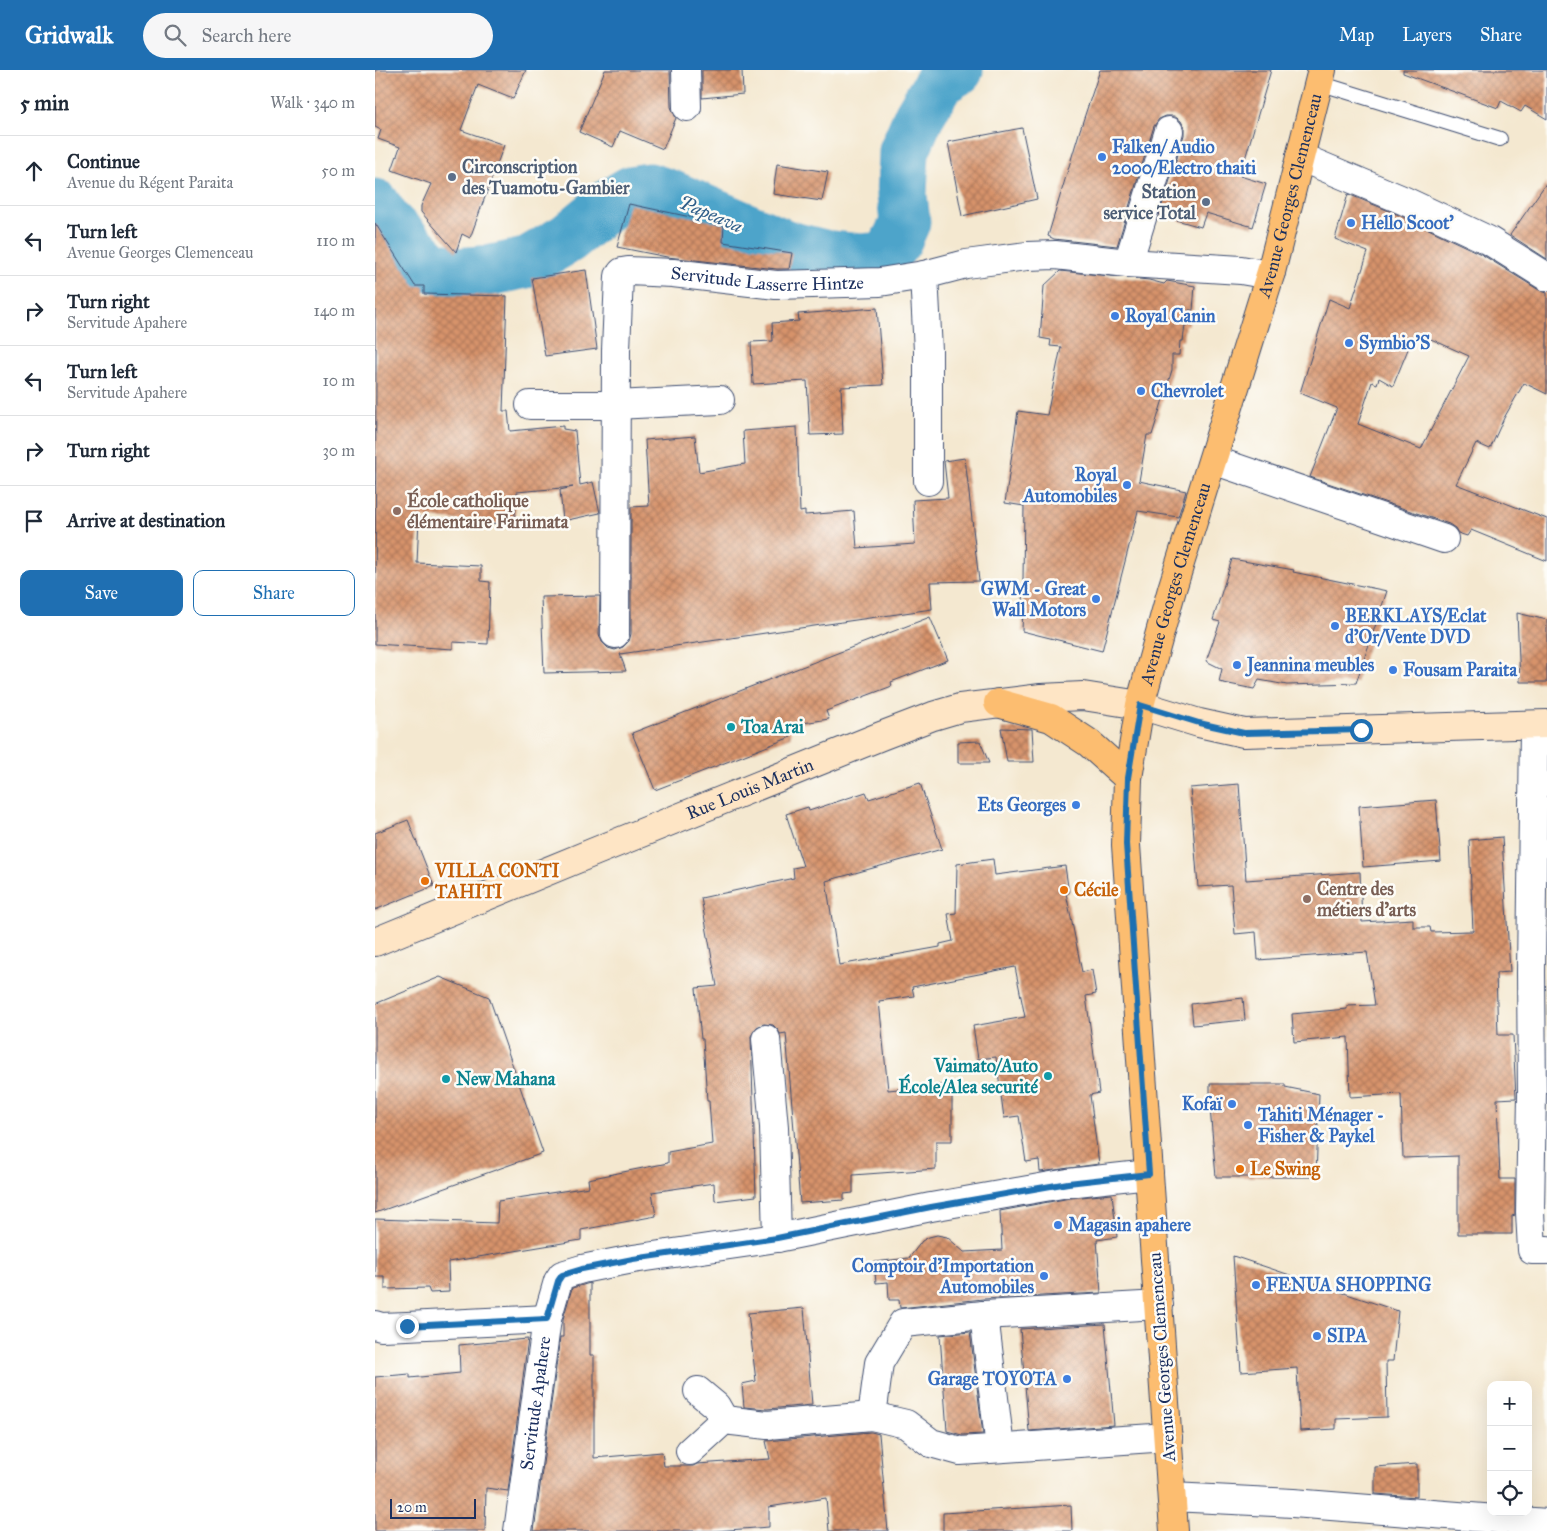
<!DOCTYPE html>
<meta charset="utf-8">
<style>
:root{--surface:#fff;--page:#f6f6f7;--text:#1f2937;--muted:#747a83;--line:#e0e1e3;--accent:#1f6fb2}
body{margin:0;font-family:"IM FELL Great Primer",serif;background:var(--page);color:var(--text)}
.controls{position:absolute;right:15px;bottom:15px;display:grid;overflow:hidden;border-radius:10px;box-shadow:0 5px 20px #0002}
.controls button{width:45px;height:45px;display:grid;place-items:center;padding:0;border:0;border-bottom:1px solid var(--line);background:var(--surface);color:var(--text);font:25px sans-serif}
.scale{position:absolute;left:15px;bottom:12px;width:86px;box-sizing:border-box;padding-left:5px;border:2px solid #1b2f5e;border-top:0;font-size:14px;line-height:18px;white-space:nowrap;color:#1b2f5e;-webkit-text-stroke:4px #fdfcf7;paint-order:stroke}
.stop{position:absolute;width:15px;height:15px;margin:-11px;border:4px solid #1f6fb2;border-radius:50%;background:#fff}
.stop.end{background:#1f6fb2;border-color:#fff;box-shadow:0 1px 5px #0008}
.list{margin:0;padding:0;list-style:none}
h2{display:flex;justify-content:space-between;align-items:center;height:65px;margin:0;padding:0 20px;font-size:21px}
h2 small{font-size:16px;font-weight:400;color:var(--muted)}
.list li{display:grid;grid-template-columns:32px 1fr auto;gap:15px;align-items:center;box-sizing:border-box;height:70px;padding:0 20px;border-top:1px solid var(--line)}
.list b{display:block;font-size:19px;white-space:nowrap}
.list p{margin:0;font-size:16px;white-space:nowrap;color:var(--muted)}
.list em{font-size:16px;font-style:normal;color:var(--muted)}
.actions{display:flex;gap:10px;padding:15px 20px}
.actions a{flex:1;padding:11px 0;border:1px solid var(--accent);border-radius:10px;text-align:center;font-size:18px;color:var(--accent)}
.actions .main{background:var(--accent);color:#fff}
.icon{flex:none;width:28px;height:28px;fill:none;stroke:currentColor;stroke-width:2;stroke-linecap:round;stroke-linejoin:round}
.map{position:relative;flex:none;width:1172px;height:1461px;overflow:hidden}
header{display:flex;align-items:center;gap:30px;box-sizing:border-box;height:70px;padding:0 25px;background:var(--accent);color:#fff}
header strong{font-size:24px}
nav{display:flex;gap:28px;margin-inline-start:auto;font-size:18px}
.search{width:350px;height:45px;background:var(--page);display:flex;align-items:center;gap:12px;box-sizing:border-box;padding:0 18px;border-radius:28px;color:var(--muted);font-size:19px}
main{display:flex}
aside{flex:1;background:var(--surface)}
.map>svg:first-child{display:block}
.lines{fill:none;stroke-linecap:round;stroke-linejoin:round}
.river{stroke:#4ea4ca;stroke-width:51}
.building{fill:url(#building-cross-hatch);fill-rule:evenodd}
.lane-casing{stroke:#3c4b6f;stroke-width:16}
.street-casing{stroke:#3c4b6f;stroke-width:30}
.secondary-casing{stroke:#3c4b6f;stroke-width:30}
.primary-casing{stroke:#3c4b6f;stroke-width:30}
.lane{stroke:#fff;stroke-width:14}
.street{stroke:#fff;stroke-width:28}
.secondary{stroke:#fee5c5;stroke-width:28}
.primary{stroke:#fcbd6f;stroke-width:28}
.route{stroke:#1f6fb2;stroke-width:6}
.shop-dot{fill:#3f7fe0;stroke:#fdfcf7;stroke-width:2}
.service-dot{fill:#5c6f8a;stroke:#fdfcf7;stroke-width:2}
.education-dot{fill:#8d6e63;stroke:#fdfcf7;stroke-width:2}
.culture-dot{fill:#0f9aa8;stroke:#fdfcf7;stroke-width:2}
.food-dot{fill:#e8710a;stroke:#fdfcf7;stroke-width:2}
.labels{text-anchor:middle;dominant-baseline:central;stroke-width:5;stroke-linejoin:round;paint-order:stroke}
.shop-label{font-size:18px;font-weight:bold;fill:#366cbe;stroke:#fdfcf7;text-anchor:start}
.service-label{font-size:18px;font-weight:bold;fill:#4e5e75;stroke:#fdfcf7;text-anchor:start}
.street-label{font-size:18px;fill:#1b2f5e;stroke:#fdfcf7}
.education-label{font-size:18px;font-weight:bold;fill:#785e54;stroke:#fdfcf7;text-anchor:start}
.culture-label{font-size:18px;font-weight:bold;fill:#0d838f;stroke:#fdfcf7;text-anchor:start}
.food-label{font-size:18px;font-weight:bold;fill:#c56008;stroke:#fdfcf7;text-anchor:start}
.water-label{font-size:19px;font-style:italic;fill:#2f5e89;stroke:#fdfcf7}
</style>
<header>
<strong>Gridwalk</strong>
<div class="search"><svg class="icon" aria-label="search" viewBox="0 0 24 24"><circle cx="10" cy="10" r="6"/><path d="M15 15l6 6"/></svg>Search here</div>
<nav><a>Map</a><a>Layers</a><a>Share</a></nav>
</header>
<main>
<aside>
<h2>5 min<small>Walk · 340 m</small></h2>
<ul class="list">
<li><svg class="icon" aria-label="ahead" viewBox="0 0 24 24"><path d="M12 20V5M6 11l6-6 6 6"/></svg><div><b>Continue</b><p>Avenue du Régent Paraita</p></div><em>50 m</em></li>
<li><svg class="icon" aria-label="left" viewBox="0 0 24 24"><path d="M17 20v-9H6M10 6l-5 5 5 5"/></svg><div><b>Turn left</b><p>Avenue Georges Clemenceau</p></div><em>110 m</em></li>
<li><svg class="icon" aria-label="right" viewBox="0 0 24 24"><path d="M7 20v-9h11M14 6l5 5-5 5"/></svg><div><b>Turn right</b><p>Servitude Apahere</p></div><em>140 m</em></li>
<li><svg class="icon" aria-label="left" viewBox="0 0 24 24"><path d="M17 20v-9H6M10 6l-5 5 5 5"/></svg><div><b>Turn left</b><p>Servitude Apahere</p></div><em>10 m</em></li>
<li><svg class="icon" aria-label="right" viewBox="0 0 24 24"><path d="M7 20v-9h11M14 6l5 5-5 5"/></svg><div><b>Turn right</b></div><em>30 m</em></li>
<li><svg class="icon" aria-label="arrive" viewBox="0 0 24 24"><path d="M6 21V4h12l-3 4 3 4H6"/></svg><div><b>Arrive at destination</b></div></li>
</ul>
<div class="actions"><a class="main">Save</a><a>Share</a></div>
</aside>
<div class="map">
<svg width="1172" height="1461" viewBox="0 0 1172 1461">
<defs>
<pattern id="building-cross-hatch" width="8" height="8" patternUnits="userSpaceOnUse" patternTransform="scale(1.25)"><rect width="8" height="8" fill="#d7936b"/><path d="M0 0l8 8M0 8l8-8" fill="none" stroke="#ae785b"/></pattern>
</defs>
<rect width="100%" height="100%" fill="#fdfcf7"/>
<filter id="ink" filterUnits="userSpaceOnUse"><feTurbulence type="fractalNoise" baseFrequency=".02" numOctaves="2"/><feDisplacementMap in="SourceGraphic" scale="10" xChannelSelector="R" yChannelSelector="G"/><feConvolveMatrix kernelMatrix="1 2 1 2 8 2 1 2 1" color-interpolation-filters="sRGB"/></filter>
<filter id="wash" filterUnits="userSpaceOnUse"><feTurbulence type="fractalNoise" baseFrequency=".0096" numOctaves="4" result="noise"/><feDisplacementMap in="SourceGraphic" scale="20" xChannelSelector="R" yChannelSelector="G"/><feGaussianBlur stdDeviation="1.12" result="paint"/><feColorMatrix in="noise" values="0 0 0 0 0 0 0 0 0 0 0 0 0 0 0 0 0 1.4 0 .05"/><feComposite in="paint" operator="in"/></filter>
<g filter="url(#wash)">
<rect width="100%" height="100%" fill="#f4e8d0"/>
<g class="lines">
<path class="river" d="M0,134L11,151L56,196L83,203L117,200L151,193L193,168L234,134L256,121L274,118L295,125L413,176L449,185L487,189L509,187L522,170L530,152L527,125L529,81L544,46L565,11L583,0"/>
</g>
<g id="blocks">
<g class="building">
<path d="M0,0H151L138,29L103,15L86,60L129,75L95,168L87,164L81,182L46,142V136L56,114L17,100L25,77L3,69L6,60L0,57Z"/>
<path d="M230,0H295L296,37L301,48L288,79L245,61L238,77L204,62Z"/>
<path d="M327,0H367L368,24L327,28Z"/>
<path d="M725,0H896L865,106L891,114L878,157L831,143L826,157L784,145L809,65V57L806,51L799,46H791L784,49L779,56L742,176L679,169L673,166L705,60Z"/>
<path d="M1028,0H1172V49L1150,36L1146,42L1126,31L1123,38L1028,3Z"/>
<path d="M647,58L662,129L587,146L573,72Z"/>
<path d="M402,94L453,102L447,131L398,124Z"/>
<path d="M1172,112V189L1135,165Z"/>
<path d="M973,124L1024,145L1106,184L1164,220L1172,223V324L1149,313L1129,348L1115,379L1101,373L1081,414L1172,449V491L1096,460L1092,466L1083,463L1080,458L1074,454L935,407L962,338L925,323L954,229L975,238L993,182L960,169ZM1040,262L1094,286L1046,379L983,354L997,312L1002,314L1004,308L1018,316Z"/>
<path d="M254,134L349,154L348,172L417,183L414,199H402L292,187L242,177Z"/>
<path d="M0,153L40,216H49V224L132,226L128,341H133L135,361L188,356V359L200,361L205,415L218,412L225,443L188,451L185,420L198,417L142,422L139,455L44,447L42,493L106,496V511L115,512L113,574L78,572V579L0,574L1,278H0Z"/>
<path d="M211,200L222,279L170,286L157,208Z"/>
<path d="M685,201L774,210L789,214L792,211L820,216L818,240H814V255H810L808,271H805L804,285H797V300L777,365H772L764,411L811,421L803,447L763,441L727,581L647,561L649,510H648L649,436L630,433L643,341L672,345L686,277L675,276L676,270L665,268L669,216Z"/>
<path d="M502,238L508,315L466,317L468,364L435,365L432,311L378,314L376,272L398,271L397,253L424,251L423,244Z"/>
<path d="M422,357L425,442L430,441V445L479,441L482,478L540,474L538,430L573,428L569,391L590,388L604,511L555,512L557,539L245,584L251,601L169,603L166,527L225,526L224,564L227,572L233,578L240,580L248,577L254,571L256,564V437L274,436L270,370L320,366L324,402L370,394L368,361Z"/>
<path d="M857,489L919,500L918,502L1012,521L981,613L912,615L884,610L879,619L844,612L847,599L831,591L845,552L838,550Z"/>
<path d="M1142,543L1172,550V612H1145Z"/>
<path d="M555,547L573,590L516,612L517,616L451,641L454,649L415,655L416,667L280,720L257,663Z"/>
<path d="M626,658L657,659L659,692H632Z"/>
<path d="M605,671L614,693H583V672Z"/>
<path d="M545,713L567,779L451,811L464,895L565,877V874L578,871L573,844L581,843L582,794L618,789L620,805L690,796L694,823H691L707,902L717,900L721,924L711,926L724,1023L715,1025L724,1094L665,1102L664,1090L651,1092L644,1046L629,1048L621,987L603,989L598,956L650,947L640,897L537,917L539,926L504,931L513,1020L577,1014V1071H561V1099L478,1105V1123L469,1124V1130L425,1133L411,963L405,964L403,960L398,955L389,954L382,957L376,966L381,1126L340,1131L339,1113L277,1122L281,1146L206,1160V1170L73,1192L74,1222L55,1223L53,1218L10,1219V1207H0V1149L122,1153L123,1131L214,1117L213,1109L293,1093V1082L337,1074L334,1031H332L328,969H326L321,918L342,916L326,828L419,808L418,798L428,796L411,744L433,737L434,741L491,722L494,729Z"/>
<path d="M864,714L871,810L985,802L987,852L1038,849V857H1055L1056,862L1098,861L1094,770L1127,767L1135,902L1121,903L1123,965H1138L1141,1028L1122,1029L1125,1109H1140V1145L1137,1146V1164H1083V1086L1028,1088L1026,1024L975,1027L973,967L919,972L917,944L972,939V936L1000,935L992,882L883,890L881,862L860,864L856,815L823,817L815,718Z"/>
<path d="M1061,730L1066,791L988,797L984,736Z"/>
<path d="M33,750L59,816L0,840V763Z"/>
<path d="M65,907L114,927L168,1083L0,1143V934Z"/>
<path d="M868,928L870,950L818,955L816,934Z"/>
<path d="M835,1014H910V1017L944,1024L941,1107H841L835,1038Z"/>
<path d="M737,1124L742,1167L722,1170L726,1223L608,1229L525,1238L524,1230H514L513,1212L501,1213L499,1192L534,1188L547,1171L554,1167L562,1165L572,1167L589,1182L627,1180L625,1141L695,1128Z"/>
<path d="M858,1186L1023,1241L1018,1291H1011L1012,1347L961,1349V1359L925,1361L922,1298L866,1302Z"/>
<path d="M215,1213V1285H219V1388L287,1382L289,1396H318L322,1394L395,1389L391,1371L496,1362L504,1364L513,1461H454L451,1428L394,1437V1457L340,1461H159L185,1267H188V1249L197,1218Z"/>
<path d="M429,1238L437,1335L392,1339L369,1337L367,1314L381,1311L373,1243Z"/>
<path d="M730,1254L739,1355L654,1361L645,1259Z"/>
<path d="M595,1262L608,1364L587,1365L572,1361L565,1265Z"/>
<path d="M153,1269L133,1421L111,1418L110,1461H0V1307L35,1304V1308L85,1303L84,1275Z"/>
<path d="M1042,1394V1427L1000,1424V1397Z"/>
<path d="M696,1435L697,1461H568V1443Z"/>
</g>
</g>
</g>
<g filter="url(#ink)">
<use href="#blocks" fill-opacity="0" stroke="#3c4b6f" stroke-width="1"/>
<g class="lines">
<defs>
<path id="lane" d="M944,13L1125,69"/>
<g id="street">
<path d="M311,0L312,37"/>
<path d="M925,87L1030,131L1113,170L1172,207"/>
<path d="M753,193L794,61"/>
<path d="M549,205L553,281V411"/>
<path d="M155,335H240L345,330"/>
<path d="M838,390L1069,469"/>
<path id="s1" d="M240,564L241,280L244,206L247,202L253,201L298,203L401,215L437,214L505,212L549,205L591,194L652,186L680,185L753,193L866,200L889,204L896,202"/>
<path d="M1159,655L1156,903L1157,1024L1155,1142L1157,1180H1172"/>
<path d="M391,969L399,1057L402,1168"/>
<path d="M784,1235L609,1245L528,1253L504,1293L497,1346L531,1354L556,1373L585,1381L793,1367"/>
<path d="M609,1245L625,1378"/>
<path d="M0,1255L6,1257L32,1256L172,1249"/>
<path d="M323,1321L341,1336L349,1350"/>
<path d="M315,1381L349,1350L392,1355L497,1346"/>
<path d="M797,1427L918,1433L1172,1453"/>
<path id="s2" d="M143,1461L172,1249L183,1211L187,1205L207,1199L258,1189L402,1168L556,1137L693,1113L774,1104"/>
</g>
<g id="secondary">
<path id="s3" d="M0,872L219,782L506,666L558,646L585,638L666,628L708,626L765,635L824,653L869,663L1172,654"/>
</g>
<g id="primary">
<path d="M623,633L676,648L714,673L753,708"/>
<path id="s4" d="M799,1461L751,775L753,708L765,635L797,519L896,202L947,0"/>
</g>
</defs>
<use href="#lane" class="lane-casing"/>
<use href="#street" class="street-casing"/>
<use href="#secondary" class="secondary-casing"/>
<use href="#primary" class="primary-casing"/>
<use href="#lane" class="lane"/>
<use href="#street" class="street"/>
<use href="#secondary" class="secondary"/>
<use href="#primary" class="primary"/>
</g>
</g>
<g class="lines" filter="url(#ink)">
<path class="route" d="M32,1256L172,1249L183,1211L187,1205L207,1199L258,1189L402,1168L556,1137L693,1113L774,1104L751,774L753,708L765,635L824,653L869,663L986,660"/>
</g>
<g class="shop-dot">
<circle cx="727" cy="87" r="5"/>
<circle cx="976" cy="153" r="5"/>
<circle cx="740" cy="246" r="5"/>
<circle cx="974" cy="273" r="5"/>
<circle cx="766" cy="321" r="5"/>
<circle cx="752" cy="415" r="5"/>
<circle cx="721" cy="529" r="5"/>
<circle cx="960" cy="556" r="5"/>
<circle cx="862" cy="595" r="5"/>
<circle cx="1018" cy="600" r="5"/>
<circle cx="701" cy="735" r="5"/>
<circle cx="857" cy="1034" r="5"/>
<circle cx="873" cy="1055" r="5"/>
<circle cx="683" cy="1155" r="5"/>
<circle cx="669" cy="1206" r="5"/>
<circle cx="881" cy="1215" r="5"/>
<circle cx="942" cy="1266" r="5"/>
<circle cx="692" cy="1309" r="5"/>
</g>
<g class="service-dot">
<circle cx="77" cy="107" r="5"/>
<circle cx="831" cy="132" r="5"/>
</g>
<g class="education-dot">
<circle cx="22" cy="441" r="5"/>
<circle cx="932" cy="829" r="5"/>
</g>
<g class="culture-dot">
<circle cx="356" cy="657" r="5"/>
<circle cx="673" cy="1006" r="5"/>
<circle cx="71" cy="1009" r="5"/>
</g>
<g class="food-dot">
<circle cx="50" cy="811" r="5"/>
<circle cx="689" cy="820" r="5"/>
<circle cx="865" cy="1099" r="5"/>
</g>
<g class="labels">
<g class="shop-label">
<text x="737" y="77">Falken/ Audio<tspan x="737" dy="21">2000/Electro thaiti</tspan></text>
<text x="986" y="153">Hello Scoot'</text>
<text x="750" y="246">Royal Canin</text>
<text x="984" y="273">Symbio'S</text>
<text x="776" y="321">Chevrolet</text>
<text x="742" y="405" text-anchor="end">Royal<tspan x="742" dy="21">Automobiles</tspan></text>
<text x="711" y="519" text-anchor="end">GWM - Great<tspan x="711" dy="21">Wall Motors</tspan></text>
<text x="970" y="546">BERKLAYS/Eclat<tspan x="970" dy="21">d'Or/Vente DVD</tspan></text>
<text x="872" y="595">Jeannina meubles</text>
<text x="1028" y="600">Fousam Paraita</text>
<text x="691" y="735" text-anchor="end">Ets Georges</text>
<text x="847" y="1034" text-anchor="end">Kofaï</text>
<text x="883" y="1045">Tahiti Ménager -<tspan x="883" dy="21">Fisher &amp; Paykel</tspan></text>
<text x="693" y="1155">Magasin apahere</text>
<text x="659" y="1196" text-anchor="end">Comptoir d'Importation<tspan x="659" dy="21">Automobiles</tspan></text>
<text x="891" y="1215">FENUA SHOPPING</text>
<text x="952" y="1266">SIPA</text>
<text x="682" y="1309" text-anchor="end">Garage TOYOTA</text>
</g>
<g class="service-label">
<text x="87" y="97">Circonscription<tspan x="87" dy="21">des Tuamotu-Gambier</tspan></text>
<text x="821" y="122" text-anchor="end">Station<tspan x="821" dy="21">service Total</tspan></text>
</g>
<g class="street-label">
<text stroke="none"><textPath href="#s4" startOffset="1360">Avenue Georges Clemenceau</textPath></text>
<text stroke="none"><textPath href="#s1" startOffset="509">Servitude Lasserre Hintze</textPath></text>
<text stroke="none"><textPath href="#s4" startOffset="955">Avenue Georges Clemenceau</textPath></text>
<text stroke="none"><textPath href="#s3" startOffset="405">Rue Louis Martin</textPath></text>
<text transform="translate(787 1287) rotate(-94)">Avenue Georges Clemenceau</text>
<text stroke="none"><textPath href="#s2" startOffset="129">Servitude Apahere</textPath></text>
</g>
<g class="education-label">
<text x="32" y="431">École catholique<tspan x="32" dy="21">élémentaire Fariimata</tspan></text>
<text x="942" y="819">Centre des<tspan x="942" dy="21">métiers d'arts</tspan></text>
</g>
<g class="culture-label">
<text x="366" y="657">Toa Arai</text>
<text x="663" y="996" text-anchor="end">Vaimato/Auto<tspan x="663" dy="21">École/Alea securité</tspan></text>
<text x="81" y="1009">New Mahana</text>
</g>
<g class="food-label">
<text x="60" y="801">VILLA CONTI<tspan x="60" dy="21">TAHITI</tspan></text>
<text x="699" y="820">Cécile</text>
<text x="875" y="1099">Le Swing</text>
</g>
<g class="water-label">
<text transform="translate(336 144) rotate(23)">Papeava</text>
</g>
</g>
</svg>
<div class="controls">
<button>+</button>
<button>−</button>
<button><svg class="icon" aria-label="locate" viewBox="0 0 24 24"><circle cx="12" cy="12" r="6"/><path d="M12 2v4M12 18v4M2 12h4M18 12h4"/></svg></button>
</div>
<div class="scale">20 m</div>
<div class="stop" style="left:986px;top:660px"></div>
<div class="stop end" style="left:32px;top:1256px"></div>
</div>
</main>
